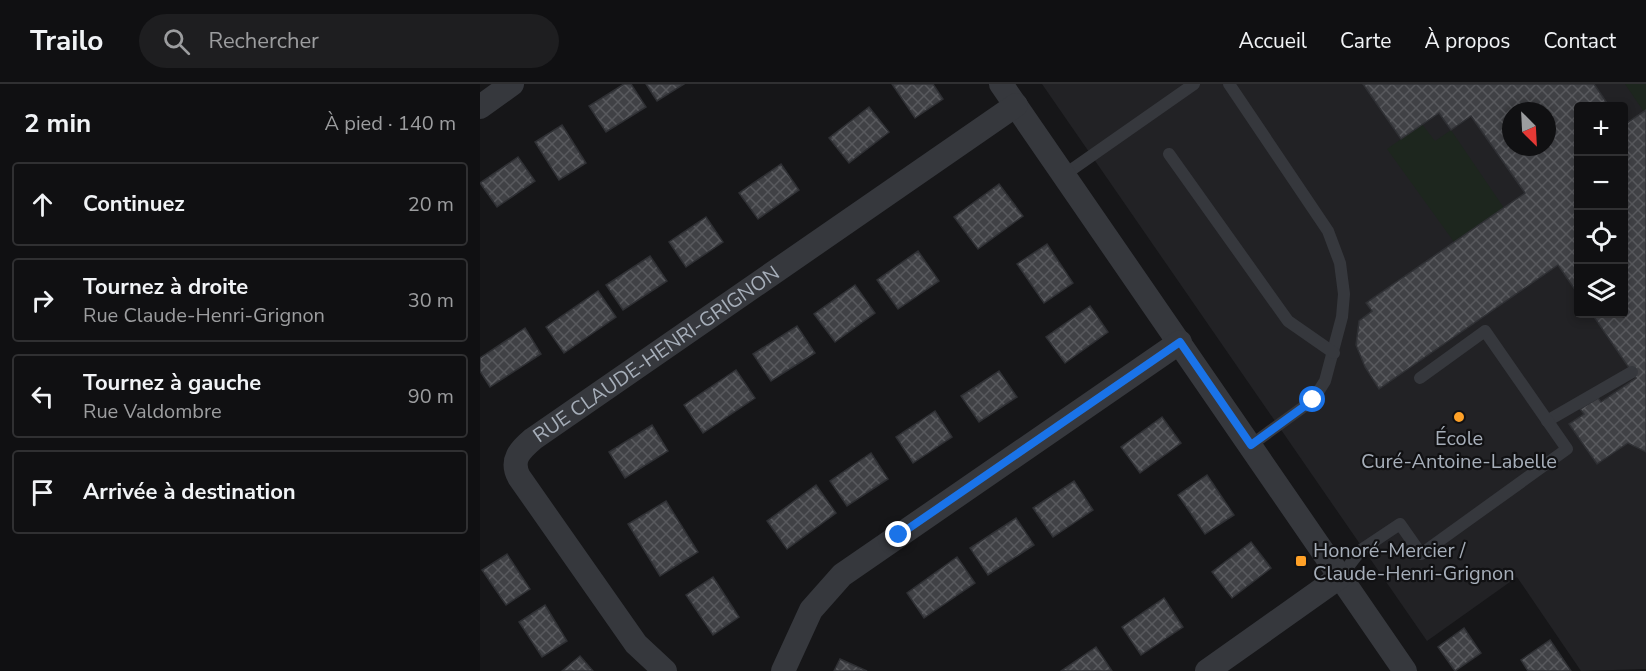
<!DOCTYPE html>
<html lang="fr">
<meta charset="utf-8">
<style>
:root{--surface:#101012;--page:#1e1e20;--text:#f1f3f6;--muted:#9c9d9f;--line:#303032}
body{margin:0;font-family:"Nunito Sans",sans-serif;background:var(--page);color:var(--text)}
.controls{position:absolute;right:18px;top:18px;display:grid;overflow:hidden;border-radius:6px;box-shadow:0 3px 9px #0003}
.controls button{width:54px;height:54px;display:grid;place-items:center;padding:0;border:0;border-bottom:2px solid var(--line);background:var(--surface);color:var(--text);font:30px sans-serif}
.compass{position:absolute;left:1022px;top:18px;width:54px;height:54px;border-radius:50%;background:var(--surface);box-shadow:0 3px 9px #0003;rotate:156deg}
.stop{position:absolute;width:18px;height:18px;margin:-14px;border:4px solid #1a73e8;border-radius:50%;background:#fff}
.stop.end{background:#1a73e8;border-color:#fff;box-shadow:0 2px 6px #0008}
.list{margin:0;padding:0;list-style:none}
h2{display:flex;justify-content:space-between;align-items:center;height:78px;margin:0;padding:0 24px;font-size:26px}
h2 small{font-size:20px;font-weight:400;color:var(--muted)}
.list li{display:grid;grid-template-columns:39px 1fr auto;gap:18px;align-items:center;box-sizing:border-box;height:84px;margin:0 12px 12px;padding:0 12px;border:2px solid var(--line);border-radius:6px}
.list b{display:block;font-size:22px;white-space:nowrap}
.list p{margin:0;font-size:20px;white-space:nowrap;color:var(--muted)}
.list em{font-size:20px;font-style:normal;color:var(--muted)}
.icon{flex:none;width:33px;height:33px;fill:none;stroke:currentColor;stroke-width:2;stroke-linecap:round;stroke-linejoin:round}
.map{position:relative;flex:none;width:1166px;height:587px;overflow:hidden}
header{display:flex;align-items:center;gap:36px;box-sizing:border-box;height:84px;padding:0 30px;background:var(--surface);border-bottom:2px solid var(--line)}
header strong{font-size:28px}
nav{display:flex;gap:33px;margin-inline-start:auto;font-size:21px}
.search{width:420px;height:54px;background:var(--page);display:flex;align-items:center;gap:15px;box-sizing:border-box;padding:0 21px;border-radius:33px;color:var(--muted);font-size:22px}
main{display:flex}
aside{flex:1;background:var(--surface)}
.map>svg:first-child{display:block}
.built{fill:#222225;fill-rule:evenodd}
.pitch{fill:#1d261e}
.building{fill:url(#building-cross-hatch);stroke:#2f3034;stroke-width:1.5;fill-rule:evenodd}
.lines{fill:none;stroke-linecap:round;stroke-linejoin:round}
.service{stroke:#36383d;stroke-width:12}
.minor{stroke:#36383d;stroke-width:24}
.route{stroke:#1a73e8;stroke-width:8}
.poi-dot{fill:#ffa127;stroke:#111113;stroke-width:2}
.labels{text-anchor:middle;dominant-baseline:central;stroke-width:4.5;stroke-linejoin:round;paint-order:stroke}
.street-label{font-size:20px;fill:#a6aeb9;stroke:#111113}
.poi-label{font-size:20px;fill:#a6aeb9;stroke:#111113}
</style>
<header>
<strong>Trailo</strong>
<div class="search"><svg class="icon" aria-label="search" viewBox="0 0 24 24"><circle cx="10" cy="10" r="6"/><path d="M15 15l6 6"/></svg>Rechercher</div>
<nav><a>Accueil</a><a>Carte</a><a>À propos</a><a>Contact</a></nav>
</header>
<main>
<aside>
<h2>2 min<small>À pied · 140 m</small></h2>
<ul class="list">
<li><svg class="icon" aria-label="ahead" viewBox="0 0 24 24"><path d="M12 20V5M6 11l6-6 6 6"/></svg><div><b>Continuez</b></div><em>20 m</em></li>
<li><svg class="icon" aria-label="right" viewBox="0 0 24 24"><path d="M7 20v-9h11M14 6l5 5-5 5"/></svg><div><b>Tournez à droite</b><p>Rue Claude-Henri-Grignon</p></div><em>30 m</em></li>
<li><svg class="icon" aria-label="left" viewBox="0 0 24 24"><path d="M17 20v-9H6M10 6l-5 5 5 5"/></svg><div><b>Tournez à gauche</b><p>Rue Valdombre</p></div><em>90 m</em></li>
<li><svg class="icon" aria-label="arrive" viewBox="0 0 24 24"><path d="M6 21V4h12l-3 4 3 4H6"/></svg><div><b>Arrivée à destination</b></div></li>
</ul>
</aside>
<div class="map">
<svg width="1166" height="587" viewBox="0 0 1166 587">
<defs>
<pattern id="building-cross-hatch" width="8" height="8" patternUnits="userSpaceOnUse" patternTransform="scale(1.5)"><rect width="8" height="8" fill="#404145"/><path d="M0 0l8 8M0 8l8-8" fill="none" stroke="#595a5e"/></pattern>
</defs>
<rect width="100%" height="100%" fill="#161618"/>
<path class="built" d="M562,0H1166V585L1101,587L1037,493L947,557ZM1098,22H1144V230H1098ZM1031,27H1067V63H1031Z"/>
<g class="pitch">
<path d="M1145,0H1166V26L1164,28Z"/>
<path d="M942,40L955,57L971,46L1024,124L974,158L907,65Z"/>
</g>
<g class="building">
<path d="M144,0H151L166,23L126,48L109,22Z"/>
<path d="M166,0H204L177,17Z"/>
<path d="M412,0H453L463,15L435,34Z"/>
<path d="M883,0H1114L1129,22H1098V210L1078,181L899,305L885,283L876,261L879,237L892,227L886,219L1045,109L991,32L971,46L959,29L921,55ZM1031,27H1067V63H1031Z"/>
<path d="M389,23L409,48L369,79L349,54Z"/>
<path d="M1166,26V368L1148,359L1117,380L1089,340L1104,330L1100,325L1118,314L1121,318L1156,294L1112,230H1144V41Z"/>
<path d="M82,41L106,79L79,96L55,58Z"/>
<path d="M38,73L55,97L17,123L0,99Z"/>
<path d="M301,80L319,106L278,135L259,109Z"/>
<path d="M519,100L543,132L498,165L474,133Z"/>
<path d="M226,133L243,158L206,183L189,158Z"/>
<path d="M567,160L593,199L564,219L537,180Z"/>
<path d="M438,167L459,197L418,225L397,196Z"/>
<path d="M170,172L187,197L143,226L126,201Z"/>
<path d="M375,201L395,229L355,258L334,230Z"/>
<path d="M118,207L136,233L84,269L66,243Z"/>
<path d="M610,222L628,248L585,279L566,253Z"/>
<path d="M317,242L335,269L291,297L273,270Z"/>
<path d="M45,244L61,270L10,303L0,287V274Z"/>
<path d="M256,286L275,314L223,349L204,321Z"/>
<path d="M519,287L537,313L499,338L481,312Z"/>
<path d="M455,327L472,353L433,379L416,353Z"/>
<path d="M682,333L701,359L660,389L641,363Z"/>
<path d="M172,341L188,367L145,394L129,368Z"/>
<path d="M391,369L408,395L367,422L350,397Z"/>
<path d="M727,391L754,431L725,450L698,411Z"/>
<path d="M594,397L613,426L573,453L553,424Z"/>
<path d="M336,401L356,429L307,465L287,437Z"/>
<path d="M186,417L218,468L180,492L148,440Z"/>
<path d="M536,434L554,461L508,491L490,464Z"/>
<path d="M771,458L791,484L752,514L732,488Z"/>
<path d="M27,470L50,505L26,521L2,486Z"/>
<path d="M477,473L495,499L444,534L427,509Z"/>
<path d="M233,493L259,533L233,551L206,511Z"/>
<path d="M684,514L703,543L661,571L642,543Z"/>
<path d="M65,521L87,557L62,573L39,538Z"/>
<path d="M984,544L1001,569L975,587L958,563Z"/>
<path d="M1070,556L1091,587H1048L1041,576Z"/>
<path d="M616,563L632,587H581Z"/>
<path d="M100,572L113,587H82Z"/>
<path d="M360,575L387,587H354Z"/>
</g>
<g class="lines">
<g class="service">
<path d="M749,0L848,147L860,179L864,210L862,233L845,297L833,316L771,361"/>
<path d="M689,70L808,237L854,269"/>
<path d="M584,91L714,0"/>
<path d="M1067,337L1152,288"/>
<path d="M861,492L881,466L920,440L941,470L1087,365L1005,247L940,294"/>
</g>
<g class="minor">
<path d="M521,0L925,587"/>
<path d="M0,23L32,0"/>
<path id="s1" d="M185,587L156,560L39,393C30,376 40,366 53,355L536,21"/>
<path d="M303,587L331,526L362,491L700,258"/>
<path d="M727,587L861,492"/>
</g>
</g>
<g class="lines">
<path class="route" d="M419,451L700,258L771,361L833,316"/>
</g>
<g class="poi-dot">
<circle cx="979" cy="333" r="6"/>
<rect x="815" y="471" width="12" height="12" rx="3"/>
</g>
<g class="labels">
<g class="street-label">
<text stroke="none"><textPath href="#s1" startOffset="438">RUE CLAUDE-HENRI-GRIGNON</textPath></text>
</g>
<g class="poi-label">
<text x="979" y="354">École<tspan x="979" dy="23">Curé-Antoine-Labelle</tspan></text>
<text x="833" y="466" text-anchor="start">Honoré-Mercier /<tspan x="833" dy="23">Claude-Henri-Grignon</tspan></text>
</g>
</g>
</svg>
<div class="controls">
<button>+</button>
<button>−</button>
<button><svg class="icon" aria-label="locate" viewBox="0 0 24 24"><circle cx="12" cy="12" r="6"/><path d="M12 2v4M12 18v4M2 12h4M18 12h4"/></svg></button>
<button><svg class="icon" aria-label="layers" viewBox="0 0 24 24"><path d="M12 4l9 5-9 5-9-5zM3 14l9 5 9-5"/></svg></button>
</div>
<svg class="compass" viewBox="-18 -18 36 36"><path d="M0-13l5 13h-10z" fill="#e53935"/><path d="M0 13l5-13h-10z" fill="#9c9d9f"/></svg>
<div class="stop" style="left:833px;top:316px"></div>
<div class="stop end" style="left:419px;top:451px"></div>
</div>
</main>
